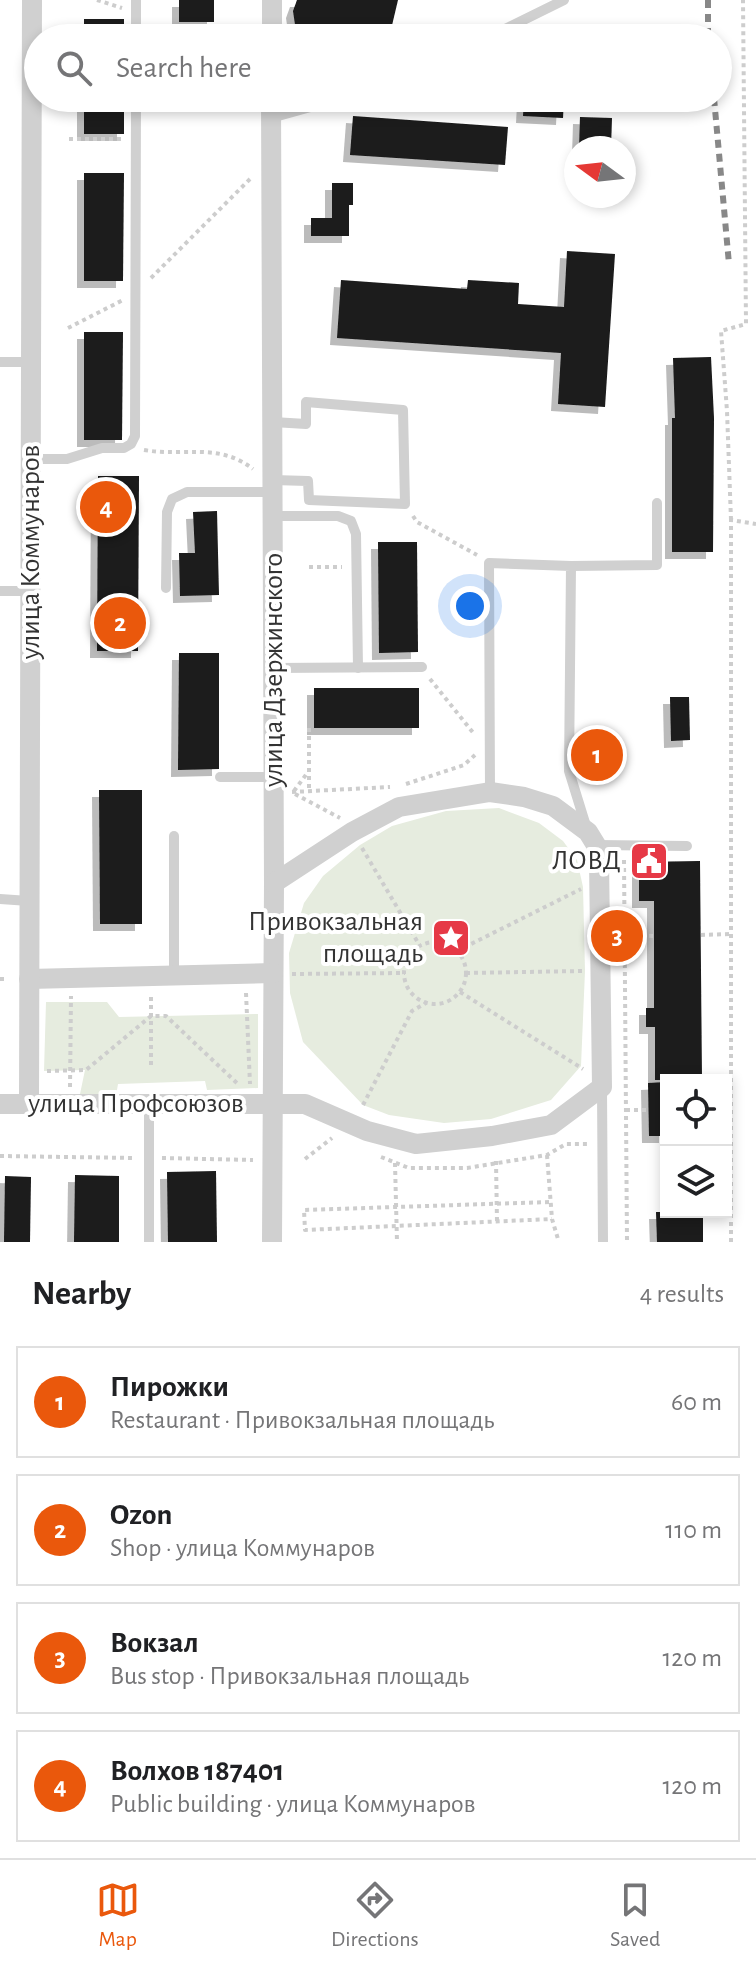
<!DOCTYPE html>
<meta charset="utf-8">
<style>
:root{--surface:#fff;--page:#f2f2f2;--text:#202124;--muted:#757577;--line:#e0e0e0;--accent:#ea580c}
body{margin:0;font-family:"Alegreya Sans",sans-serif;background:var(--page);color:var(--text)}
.controls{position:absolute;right:24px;bottom:24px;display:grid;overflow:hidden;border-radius:0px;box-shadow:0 4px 12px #0003}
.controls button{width:72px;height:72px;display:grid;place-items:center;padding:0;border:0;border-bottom:2px solid var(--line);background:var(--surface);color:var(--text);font:40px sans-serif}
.compass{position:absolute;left:564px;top:136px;width:72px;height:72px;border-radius:50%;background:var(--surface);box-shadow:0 4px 12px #0003;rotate:285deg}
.you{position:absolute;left:470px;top:606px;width:28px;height:28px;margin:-20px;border:6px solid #fff;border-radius:50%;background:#1a73e8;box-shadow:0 0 0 12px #1a73e833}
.badge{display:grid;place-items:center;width:52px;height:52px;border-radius:50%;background:var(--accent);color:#fff;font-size:26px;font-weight:700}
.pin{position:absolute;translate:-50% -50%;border:4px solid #fff;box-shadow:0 2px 8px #0006}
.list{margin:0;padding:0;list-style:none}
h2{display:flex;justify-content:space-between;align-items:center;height:104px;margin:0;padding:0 32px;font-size:34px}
h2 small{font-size:26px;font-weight:400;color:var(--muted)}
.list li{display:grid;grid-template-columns:52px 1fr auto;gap:24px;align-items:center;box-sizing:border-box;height:112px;margin:0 16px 16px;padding:0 16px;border:2px solid var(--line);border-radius:0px}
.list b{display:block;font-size:30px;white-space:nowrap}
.list p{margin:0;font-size:26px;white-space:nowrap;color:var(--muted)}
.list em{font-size:26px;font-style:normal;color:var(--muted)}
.icon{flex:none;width:44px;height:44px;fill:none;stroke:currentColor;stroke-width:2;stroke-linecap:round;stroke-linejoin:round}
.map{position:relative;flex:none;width:756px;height:1242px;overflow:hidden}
.search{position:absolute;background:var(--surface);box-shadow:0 4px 12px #0003;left:24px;right:24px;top:24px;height:88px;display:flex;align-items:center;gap:20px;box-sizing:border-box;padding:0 28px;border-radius:44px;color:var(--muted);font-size:30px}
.sheet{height:616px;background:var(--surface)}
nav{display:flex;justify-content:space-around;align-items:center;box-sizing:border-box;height:112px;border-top:2px solid var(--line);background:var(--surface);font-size:22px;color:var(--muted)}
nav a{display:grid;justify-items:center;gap:4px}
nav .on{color:var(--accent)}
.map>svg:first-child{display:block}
.green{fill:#e6ecdf}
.building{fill:#1a1a1a;filter:url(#shadow)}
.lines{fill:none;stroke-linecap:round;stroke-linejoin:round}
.path{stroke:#cdcdcd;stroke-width:4;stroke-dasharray:4 4;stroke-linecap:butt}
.service{stroke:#d0d0d0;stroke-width:10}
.minor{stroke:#d0d0d0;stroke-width:20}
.rail{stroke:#888;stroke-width:6;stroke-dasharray:8 6;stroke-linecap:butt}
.labels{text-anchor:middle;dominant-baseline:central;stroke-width:8;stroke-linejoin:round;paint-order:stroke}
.street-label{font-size:28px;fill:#333;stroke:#fff}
.poi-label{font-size:28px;fill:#333;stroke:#fff;text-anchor:end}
</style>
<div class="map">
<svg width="756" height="1242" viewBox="0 0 756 1242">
<defs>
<filter id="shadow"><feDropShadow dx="-7" dy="7" stdDeviation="0" flood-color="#0004"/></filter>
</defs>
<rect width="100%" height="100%" fill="#fff"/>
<g class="green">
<path d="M499,808L539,823L563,841L577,860L583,887L585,971L581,1066L551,1100L491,1119L444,1123L389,1115L363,1105L303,1042L290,993L289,953L304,903L323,876L360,845L392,826L446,811Z"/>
<path d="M46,1002H107L119,1017L258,1014V1088L207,1090L205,1081L118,1084L116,1096L80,1094L85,1070L44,1071Z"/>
</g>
<g class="building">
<rect x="179" y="0" width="35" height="22"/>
<path d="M297,0H398L389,38H297L293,11Z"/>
<rect x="84" y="19" width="40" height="19"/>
<rect x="84" y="98" width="40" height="36"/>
<path d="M524,98H564L563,118L523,116Z"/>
<path d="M353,116L508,127L505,165L350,155Z"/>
<path d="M580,117L612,118L611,148H579Z"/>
<path d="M84,173H124L123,281H84Z"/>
<path d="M332,183H353V205H349V236H311V218H332Z"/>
<path d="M567,251L615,254L605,407L558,404L561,353L337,338L341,280L467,289L468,280L519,283L518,304L564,307Z"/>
<path d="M84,332H123L122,440H84Z"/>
<path d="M711,357L714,418L713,552H672V418H675L673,358Z"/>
<path d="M98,476H139L138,651H97Z"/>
<path d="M217,511L219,595L180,596L179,553H195L193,512Z"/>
<path d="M378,542H417L418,652L379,653Z"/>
<path d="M179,653H219V769L178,770Z"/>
<rect x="314" y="688" width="105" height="40"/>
<path d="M670,697H689L690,740L671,741Z"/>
<path d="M99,790H142V924H100Z"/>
<path d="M700,861L702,1080H655V1027H646V1008H654V901H639V862Z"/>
<path d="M666,1082V1136H649L648,1083Z"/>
<path d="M216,1171L217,1242H168L167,1172Z"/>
<path d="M75,1175L119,1176V1242H74Z"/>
<path d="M5,1176L31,1177L30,1242H4Z"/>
<path d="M656,1212H703V1242H657Z"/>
</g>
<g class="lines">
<g class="path">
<path d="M97,0L122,8"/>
<path d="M69,139H122"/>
<path d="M151,278L250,179"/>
<path d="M68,328L123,300"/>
<path d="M144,450C185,457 218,442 253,469"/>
<path d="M413,516L417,522L477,555"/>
<path d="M731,520L727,411L721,331L746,324L743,0"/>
<path d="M309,567H342"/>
<path d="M430,679L475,735"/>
<path d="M309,728V792"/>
<path d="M406,784L464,765L475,755"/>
<path d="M294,791L308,772"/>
<path d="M292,792L390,787"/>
<path d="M295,794L340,818"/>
<path d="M362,848L420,946"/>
<path d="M624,860L627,1242"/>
<path d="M625,935L654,936"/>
<path d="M701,935L730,934"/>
<circle cx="435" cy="973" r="31"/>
<path d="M457,951L581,889"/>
<path d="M466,973L582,971"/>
<path d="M292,974L405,973"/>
<path d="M0,979H4"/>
<path d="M460,992L583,1069"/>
<path d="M246,993L250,1084"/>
<path d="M151,1065V994"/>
<path d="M47,1071L86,1070L151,1016H166L239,1085"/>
<path d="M70,1087L71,996"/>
<path d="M363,1105L412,1011L426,1003"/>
<path d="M626,1110H649"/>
<path d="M547,1155L552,1219L558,1239"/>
<path d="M0,1156L134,1158"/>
<path d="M381,1157L409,1168H467L547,1155L566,1144H587"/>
<path d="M162,1158L253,1160"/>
<path d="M305,1159L332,1138"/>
<path d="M496,1161L497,1222"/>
<path d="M395,1163L397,1242"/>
<path d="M549,1202L304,1210L305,1230L552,1219"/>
<path d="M731,1242V520L756,524"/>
</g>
<g class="service">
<path d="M136,38V0"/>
<path d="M487,38L564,0"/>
<path d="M271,118L343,98"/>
<path d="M0,362H31"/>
<path d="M273,422L306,424V402L403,410L405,504L309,500L308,481L273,480"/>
<path d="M31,459H67L102,448H124L131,444L135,436L136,98"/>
<path d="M273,516H338L351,521L356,534L358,668"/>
<path d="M571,566L657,565V503"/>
<path d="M166,588L167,512L172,499L187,492H273"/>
<path d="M0,591H30"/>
<path d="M274,668L422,667"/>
<path d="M220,777H274"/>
<path d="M490,792L489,563L571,566L569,771L586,826"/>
<path d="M174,836V975"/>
<path d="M596,845L687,846"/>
<path d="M0,899L29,901"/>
<path d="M602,1089L603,1242"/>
<path d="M149,1242V1103"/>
</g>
<g class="minor">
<path d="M272,38V0"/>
<path d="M271,98L274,883L272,1242"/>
<path d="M29,979L273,973"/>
<path d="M0,1104H305L367,1131L416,1144L492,1136L551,1125L602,1087L599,859L596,845L588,832L553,806L524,797L490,792L399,807L352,832L274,883"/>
<path d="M29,1104L32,0"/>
</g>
<g class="rail">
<path d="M708,0V38"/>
<path d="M714,98L729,264"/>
</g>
</g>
<defs>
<symbol id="civic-square" viewBox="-11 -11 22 22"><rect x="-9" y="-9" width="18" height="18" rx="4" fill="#e63946" stroke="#fff"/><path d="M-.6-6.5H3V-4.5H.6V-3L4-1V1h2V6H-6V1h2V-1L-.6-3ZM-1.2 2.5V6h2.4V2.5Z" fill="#fff"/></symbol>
<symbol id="sight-square" viewBox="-11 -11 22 22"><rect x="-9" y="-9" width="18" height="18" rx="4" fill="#e63946" stroke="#fff"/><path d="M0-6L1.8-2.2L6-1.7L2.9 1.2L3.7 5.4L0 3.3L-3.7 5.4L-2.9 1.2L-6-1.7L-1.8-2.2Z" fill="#fff"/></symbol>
</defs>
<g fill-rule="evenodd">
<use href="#civic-square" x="627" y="839" width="44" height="44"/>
<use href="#sight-square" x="429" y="916" width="44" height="44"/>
</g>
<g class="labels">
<g class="street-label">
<text transform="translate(31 552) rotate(-90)">улица Коммунаров</text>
<text transform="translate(274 670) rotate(-90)">улица Дзержинского</text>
<text x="136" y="1104">улица Профсоюзов</text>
</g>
<g class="poi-label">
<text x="621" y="861">ЛОВД</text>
<text x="423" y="922">Привокзальная<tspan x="423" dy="32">площадь</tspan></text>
</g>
</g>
</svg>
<div class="controls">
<button><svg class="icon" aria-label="locate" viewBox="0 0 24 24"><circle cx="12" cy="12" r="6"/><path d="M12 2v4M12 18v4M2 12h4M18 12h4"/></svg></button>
<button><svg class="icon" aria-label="layers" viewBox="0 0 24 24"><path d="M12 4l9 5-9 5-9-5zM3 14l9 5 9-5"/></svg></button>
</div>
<svg class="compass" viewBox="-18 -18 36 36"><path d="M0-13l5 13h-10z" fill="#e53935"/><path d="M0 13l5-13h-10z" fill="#757577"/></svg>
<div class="you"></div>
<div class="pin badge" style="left:597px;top:755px">1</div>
<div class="pin badge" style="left:120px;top:623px">2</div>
<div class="pin badge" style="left:617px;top:936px">3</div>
<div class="pin badge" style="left:106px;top:507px">4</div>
<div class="search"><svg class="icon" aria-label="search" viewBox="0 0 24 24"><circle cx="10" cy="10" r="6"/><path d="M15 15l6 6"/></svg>Search here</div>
</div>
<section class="sheet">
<h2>Nearby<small>4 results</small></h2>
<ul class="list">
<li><span class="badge">1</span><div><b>Пирожки</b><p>Restaurant · Привокзальная площадь</p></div><em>60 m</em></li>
<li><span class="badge">2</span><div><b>Ozon</b><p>Shop · улица Коммунаров</p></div><em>110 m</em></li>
<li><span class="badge">3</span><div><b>Вокзал</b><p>Bus stop · Привокзальная площадь</p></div><em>120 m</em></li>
<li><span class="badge">4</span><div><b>Волхов 187401</b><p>Public building · улица Коммунаров</p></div><em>120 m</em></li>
</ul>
</section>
<nav>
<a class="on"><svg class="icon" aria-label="map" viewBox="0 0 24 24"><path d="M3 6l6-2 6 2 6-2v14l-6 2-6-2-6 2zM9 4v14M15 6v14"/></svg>Map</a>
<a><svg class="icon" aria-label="directions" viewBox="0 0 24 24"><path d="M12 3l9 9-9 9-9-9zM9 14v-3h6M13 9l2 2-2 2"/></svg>Directions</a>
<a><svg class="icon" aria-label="saved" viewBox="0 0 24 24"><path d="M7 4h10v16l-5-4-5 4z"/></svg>Saved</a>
</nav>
